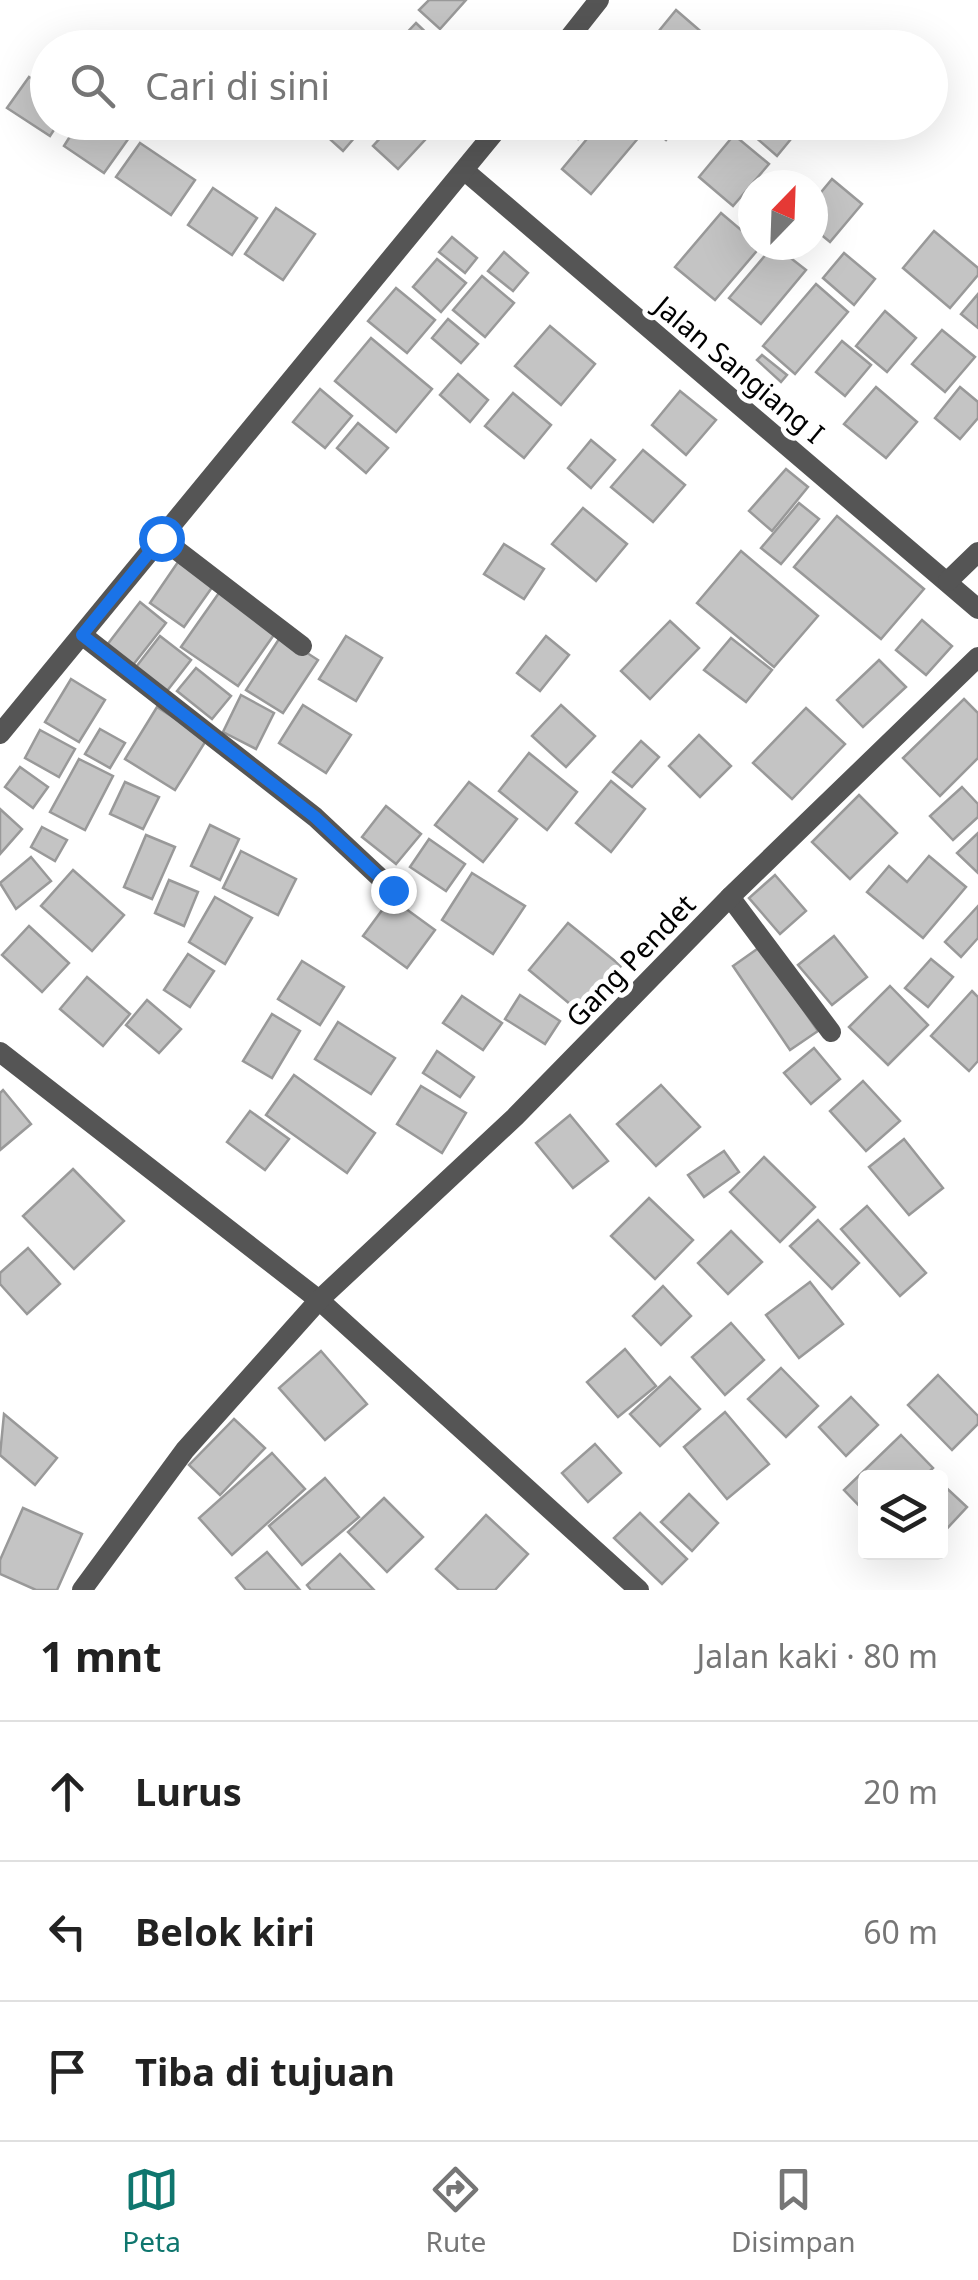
<!DOCTYPE html>
<html lang="id">
<meta charset="utf-8">
<style>
:root{--surface:#fff;--page:#f6f6f6;--text:#222;--muted:#767676;--line:#e0e0e0;--accent:#0f766e}
body{margin:0;font-family:"Noto Sans",sans-serif;background:var(--page);color:var(--text)}
.controls{position:absolute;right:30px;bottom:30px;display:grid;overflow:hidden;border-radius:10px;box-shadow:0 10px 40px #0002}
.controls button{width:90px;height:90px;display:grid;place-items:center;padding:0;border:0;border-bottom:2px solid var(--line);background:var(--surface);color:var(--text);font:50px sans-serif}
.compass{position:absolute;left:738px;top:170px;width:90px;height:90px;border-radius:50%;background:var(--surface);box-shadow:0 10px 40px #0002;rotate:23deg}
.stop{position:absolute;width:30px;height:30px;margin:-22px;border:8px solid #1a73e8;border-radius:50%;background:#fff}
.stop.end{background:#1a73e8;border-color:#fff;box-shadow:0 2px 10px #0008}
.list{margin:0;padding:0;list-style:none}
h2{display:flex;justify-content:space-between;align-items:center;height:130px;margin:0;padding:0 40px;font-size:42px}
h2 small{font-size:32px;font-weight:400;color:var(--muted)}
.list li{display:grid;grid-template-columns:65px 1fr auto;gap:30px;align-items:center;box-sizing:border-box;height:140px;padding:0 40px;border-top:2px solid var(--line)}
.list b{display:block;font-size:38px;white-space:nowrap}
.list em{font-size:32px;font-style:normal;color:var(--muted)}
.icon{flex:none;width:55px;height:55px;fill:none;stroke:currentColor;stroke-width:2;stroke-linecap:round;stroke-linejoin:round}
.map{position:relative;flex:none;width:978px;height:1590px;overflow:hidden}
.search{position:absolute;background:var(--surface);box-shadow:0 10px 40px #0002;left:30px;right:30px;top:30px;height:110px;display:flex;align-items:center;gap:25px;box-sizing:border-box;padding:0 35px;border-radius:55px;color:var(--muted);font-size:38px}
.sheet{height:550px;background:var(--surface)}
nav{display:flex;justify-content:space-around;align-items:center;box-sizing:border-box;height:140px;border-top:2px solid var(--line);background:var(--surface);font-size:28px;color:var(--muted)}
nav a{display:grid;justify-items:center;gap:5px}
nav .on{color:var(--accent)}
.map>svg:first-child{display:block}
.building{fill:#c4c4c4;stroke:#999;stroke-width:2.5}
.lines{fill:none;stroke-linecap:round;stroke-linejoin:round}
.street{stroke:#555;stroke-width:20}
.route{stroke:#1a73e8;stroke-width:12}
.labels{text-anchor:middle;dominant-baseline:central;stroke-width:10;stroke-linejoin:round;paint-order:stroke}
.street-label{font-size:28px;fill:#000;stroke:#fff}
</style>
<div class="map">
<svg width="978" height="1590" viewBox="0 0 978 1590">
<rect width="100%" height="100%" fill="#fff"/>
<g class="building">
<path d="M429,0H466L440,29L419,10Z"/>
<path d="M676,10L720,48H645Z"/>
<path d="M416,23L438,44L435,48H404L398,42Z"/>
<path d="M29,77L48,90V122H59L50,136L7,108Z"/>
<path d="M79,122H114L131,135L104,173L64,146Z"/>
<path d="M331,122H368L343,151L322,132Z"/>
<path d="M395,122H430L436,128L398,169L373,146Z"/>
<path d="M559,122H592L578,139Z"/>
<path d="M601,122H624L640,136L591,194L562,169Z"/>
<path d="M644,122H681L666,140Z"/>
<path d="M738,122H805L777,156Z"/>
<path d="M734,135L769,164L733,206L699,177Z"/>
<path d="M140,143L195,180L171,215L116,177Z"/>
<path d="M832,179L862,204L830,242L813,228V202Z"/>
<path d="M213,188L257,218L232,255L188,225Z"/>
<path d="M276,208L315,234L283,280L245,254Z"/>
<path d="M721,213L753,240V245L761,246L715,300L675,267Z"/>
<path d="M934,231L978,268V275L950,308L903,268Z"/>
<path d="M452,237L477,258L465,273L439,252Z"/>
<path d="M774,245L806,270L761,324L729,298Z"/>
<path d="M504,252L528,273L513,291L488,271Z"/>
<path d="M844,253L875,279L854,305L823,278Z"/>
<path d="M437,259L466,283L441,312L413,287Z"/>
<path d="M482,276L514,303L485,337L453,310Z"/>
<path d="M816,284L848,312L795,374L763,346Z"/>
<path d="M396,288L435,320L407,353L368,321Z"/>
<path d="M978,294V328L961,314Z"/>
<path d="M885,311L916,338L887,372L856,346Z"/>
<path d="M448,319L478,344L461,363L432,338Z"/>
<path d="M550,326L595,364L561,405L515,366Z"/>
<path d="M942,330L975,357L945,392L912,364Z"/>
<path d="M371,338L432,389L396,432L335,381Z"/>
<path d="M842,341L871,365L845,396L816,372Z"/>
<path d="M762,355L787,375L781,382L757,360Z"/>
<path d="M458,374L488,400L470,422L440,395Z"/>
<path d="M876,387L917,422L886,458L844,424Z"/>
<path d="M960,387L978,402V418L960,439L935,418Z"/>
<path d="M320,389L352,416L325,448L293,422Z"/>
<path d="M680,391L716,420L686,455L652,425Z"/>
<path d="M513,393L551,425L524,458L485,426Z"/>
<path d="M358,423L388,448L366,473L337,448Z"/>
<path d="M591,440L615,460L591,488L568,468Z"/>
<path d="M643,450L685,485L653,522L611,487Z"/>
<path d="M786,469L808,487L772,531L749,511Z"/>
<path d="M799,503L819,519L781,564L761,548Z"/>
<path d="M583,508L627,544L596,581L552,544Z"/>
<path d="M837,516L924,589L881,639L794,567Z"/>
<path d="M504,544L544,569L524,599L484,574Z"/>
<path d="M741,551L818,616L774,667L697,603Z"/>
<path d="M178,562L213,586L184,627L150,603Z"/>
<path d="M221,590L278,629L238,686L181,647Z"/>
<path d="M140,602L166,623L133,665L107,645Z"/>
<path d="M922,620L952,646L926,675L896,650Z"/>
<path d="M670,621L699,648L650,699L621,671Z"/>
<path d="M160,636L191,660L167,691L136,667Z"/>
<path d="M281,636L318,660L283,713L246,690Z"/>
<path d="M346,636L382,658L356,701L319,679Z"/>
<path d="M546,636L569,655L540,691L517,673Z"/>
<path d="M731,638L772,670L746,702L704,670Z"/>
<path d="M879,660L906,687L863,727L837,700Z"/>
<path d="M196,668L231,696L212,719L177,691Z"/>
<path d="M71,679L105,700L79,742L45,722Z"/>
<path d="M241,695L274,713L256,749L223,732Z"/>
<path d="M964,699L978,713V758L940,796L903,758Z"/>
<path d="M303,705L351,735L326,773L279,743Z"/>
<path d="M561,705L595,736L566,767L532,736Z"/>
<path d="M157,707L207,739L175,790L125,759Z"/>
<path d="M806,708L845,744L792,799L753,763Z"/>
<path d="M100,729L125,743L110,768L85,754Z"/>
<path d="M40,730L75,749L59,777L25,758Z"/>
<path d="M699,735L731,766L700,797L669,766Z"/>
<path d="M641,741L659,757L632,787L613,772Z"/>
<path d="M529,753L577,792L547,830L499,791Z"/>
<path d="M79,759L113,776L85,830L50,812Z"/>
<path d="M20,767L48,787L33,808L5,787Z"/>
<path d="M611,781L645,809L611,852L576,823Z"/>
<path d="M125,782L159,797L143,829L110,814Z"/>
<path d="M469,782L517,819L483,862L435,825Z"/>
<path d="M962,787L978,804V817L953,840L930,816Z"/>
<path d="M859,795L897,833L850,879L812,842Z"/>
<path d="M386,806L421,834L396,864L362,837Z"/>
<path d="M0,809L22,829L0,854Z"/>
<path d="M210,825L239,839L220,880L191,866Z"/>
<path d="M42,827L67,840L55,861L31,847Z"/>
<path d="M978,833V873L957,853Z"/>
<path d="M146,835L175,847L152,899L124,887Z"/>
<path d="M429,839L465,864L446,891L410,867Z"/>
<path d="M241,851L296,879L278,915L223,888Z"/>
<path d="M929,856L966,887L923,938L867,892L889,866L907,882Z"/>
<path d="M31,857L51,881L16,909L0,883Z"/>
<path d="M73,870L124,915L92,951L41,906Z"/>
<path d="M472,873L525,906L493,954L442,920Z"/>
<path d="M775,875L806,911L780,934L749,898Z"/>
<path d="M169,880L198,892L184,926L155,913Z"/>
<path d="M215,897L252,918L225,964L189,942Z"/>
<path d="M391,898L435,930L407,968L363,936Z"/>
<path d="M978,906V938L961,957L945,942Z"/>
<path d="M568,923L621,966L582,1014L529,970Z"/>
<path d="M29,926L69,963L42,992L2,955Z"/>
<path d="M834,936L867,977L832,1005L798,965Z"/>
<path d="M760,947L818,1031L790,1050L733,966Z"/>
<path d="M188,954L214,971L190,1007L164,990Z"/>
<path d="M931,959L953,977L928,1007L905,988Z"/>
<path d="M302,961L344,987L320,1025L278,999Z"/>
<path d="M87,977L130,1014L103,1046L60,1009Z"/>
<path d="M890,986L928,1025L888,1065L849,1027Z"/>
<path d="M972,991L978,997V1061L969,1071L931,1036Z"/>
<path d="M520,995L560,1021L545,1044L505,1019Z"/>
<path d="M462,996L502,1023L483,1050L443,1023Z"/>
<path d="M147,1000L181,1029L159,1053L126,1025Z"/>
<path d="M272,1014L300,1031L272,1078L243,1061Z"/>
<path d="M338,1022L395,1058L371,1094L315,1059Z"/>
<path d="M814,1048L840,1079L811,1104L784,1073Z"/>
<path d="M437,1051L474,1077L460,1097L423,1073Z"/>
<path d="M294,1075L375,1133L347,1173L266,1115Z"/>
<path d="M863,1081L900,1121L866,1151L830,1111Z"/>
<path d="M661,1085L700,1127L656,1166L617,1124Z"/>
<path d="M421,1086L466,1113L442,1153L397,1124Z"/>
<path d="M3,1090L31,1124L0,1150V1093Z"/>
<path d="M250,1111L289,1139L265,1170L227,1142Z"/>
<path d="M570,1115L608,1161L573,1188L536,1143Z"/>
<path d="M904,1139L943,1188L909,1215L869,1167Z"/>
<path d="M724,1151L739,1172L704,1197L688,1175Z"/>
<path d="M764,1157L815,1207L780,1242L730,1192Z"/>
<path d="M73,1169L124,1221L74,1269L23,1216Z"/>
<path d="M649,1198L693,1240L655,1279L611,1236Z"/>
<path d="M867,1206L926,1273L900,1296L841,1229Z"/>
<path d="M818,1220L859,1263L832,1289L790,1246Z"/>
<path d="M731,1231L762,1262L728,1294L698,1263Z"/>
<path d="M28,1248L60,1284L27,1314L0,1284V1273Z"/>
<path d="M810,1282L843,1324L799,1358L766,1315Z"/>
<path d="M663,1286L691,1316L661,1345L633,1316Z"/>
<path d="M731,1323L764,1360L725,1395L692,1357Z"/>
<path d="M625,1349L656,1386L618,1417L587,1382Z"/>
<path d="M321,1351L367,1404L325,1440L279,1388Z"/>
<path d="M781,1368L818,1406L786,1437L748,1399Z"/>
<path d="M938,1375L978,1416V1424L952,1450L908,1405Z"/>
<path d="M670,1377L700,1409L660,1446L630,1414Z"/>
<path d="M851,1397L878,1425L846,1456L819,1427Z"/>
<path d="M725,1412L769,1464L727,1499L684,1447Z"/>
<path d="M4,1414L57,1458L35,1485L0,1455Z"/>
<path d="M234,1419L265,1448L220,1495L189,1465Z"/>
<path d="M901,1435L933,1468L923,1478H866V1513L844,1490Z"/>
<path d="M595,1444L621,1473L588,1502L562,1473Z"/>
<path d="M272,1453L305,1489L232,1555L199,1518Z"/>
<path d="M325,1478L359,1517L302,1565L269,1526Z"/>
<path d="M940,1482L967,1507L941,1535H940Z"/>
<path d="M689,1494L718,1523L692,1551L661,1522Z"/>
<path d="M384,1498L423,1537L387,1572L348,1532Z"/>
<path d="M23,1508L82,1534L57,1590H36L0,1574V1560Z"/>
<path d="M640,1513L687,1559L662,1584L614,1538Z"/>
<path d="M486,1515L528,1554L495,1590H459L436,1569Z"/>
<path d="M267,1552L300,1590H246L236,1578Z"/>
<path d="M340,1554L374,1590H311L307,1585Z"/>
</g>
<g class="lines">
<g class="street">
<path d="M561,48L599,0"/>
<path d="M465,171L978,609"/>
<path d="M161,538L302,646"/>
<path d="M948,581L978,552"/>
<path d="M82,635L315,817L393,890"/>
<path d="M0,734L503,122"/>
<path d="M730,897L831,1032"/>
<path d="M0,1052L319,1300L639,1590"/>
<path d="M82,1590L185,1450L319,1300L515,1117L730,897L978,657"/>
</g>
</g>
<g class="lines">
<path class="route" d="M161,538L82,635L315,817L393,890"/>
</g>
<g class="labels">
<g class="street-label">
<text transform="translate(740 369) rotate(40)">Jalan Sangiang I</text>
<text transform="translate(630 960) rotate(-46)">Gang Pendet</text>
</g>
</g>
</svg>
<div class="controls">
<button><svg class="icon" aria-label="layers" viewBox="0 0 24 24"><path d="M12 4l9 5-9 5-9-5zM3 14l9 5 9-5"/></svg></button>
</div>
<svg class="compass" viewBox="-18 -18 36 36"><path d="M0-13l5 13h-10z" fill="#e53935"/><path d="M0 13l5-13h-10z" fill="#767676"/></svg>
<div class="stop" style="left:161px;top:538px"></div>
<div class="stop end" style="left:393px;top:890px"></div>
<div class="search"><svg class="icon" aria-label="search" viewBox="0 0 24 24"><circle cx="10" cy="10" r="6"/><path d="M15 15l6 6"/></svg>Cari di sini</div>
</div>
<section class="sheet">
<h2>1 mnt<small>Jalan kaki · 80 m</small></h2>
<ul class="list">
<li><svg class="icon" aria-label="ahead" viewBox="0 0 24 24"><path d="M12 20V5M6 11l6-6 6 6"/></svg><div><b>Lurus</b></div><em>20 m</em></li>
<li><svg class="icon" aria-label="left" viewBox="0 0 24 24"><path d="M17 20v-9H6M10 6l-5 5 5 5"/></svg><div><b>Belok kiri</b></div><em>60 m</em></li>
<li><svg class="icon" aria-label="arrive" viewBox="0 0 24 24"><path d="M6 21V4h12l-3 4 3 4H6"/></svg><div><b>Tiba di tujuan</b></div></li>
</ul>
</section>
<nav>
<a class="on"><svg class="icon" aria-label="map" viewBox="0 0 24 24"><path d="M3 6l6-2 6 2 6-2v14l-6 2-6-2-6 2zM9 4v14M15 6v14"/></svg>Peta</a>
<a><svg class="icon" aria-label="directions" viewBox="0 0 24 24"><path d="M12 3l9 9-9 9-9-9zM9 14v-3h6M13 9l2 2-2 2"/></svg>Rute</a>
<a><svg class="icon" aria-label="saved" viewBox="0 0 24 24"><path d="M7 4h10v16l-5-4-5 4z"/></svg>Disimpan</a>
</nav>
